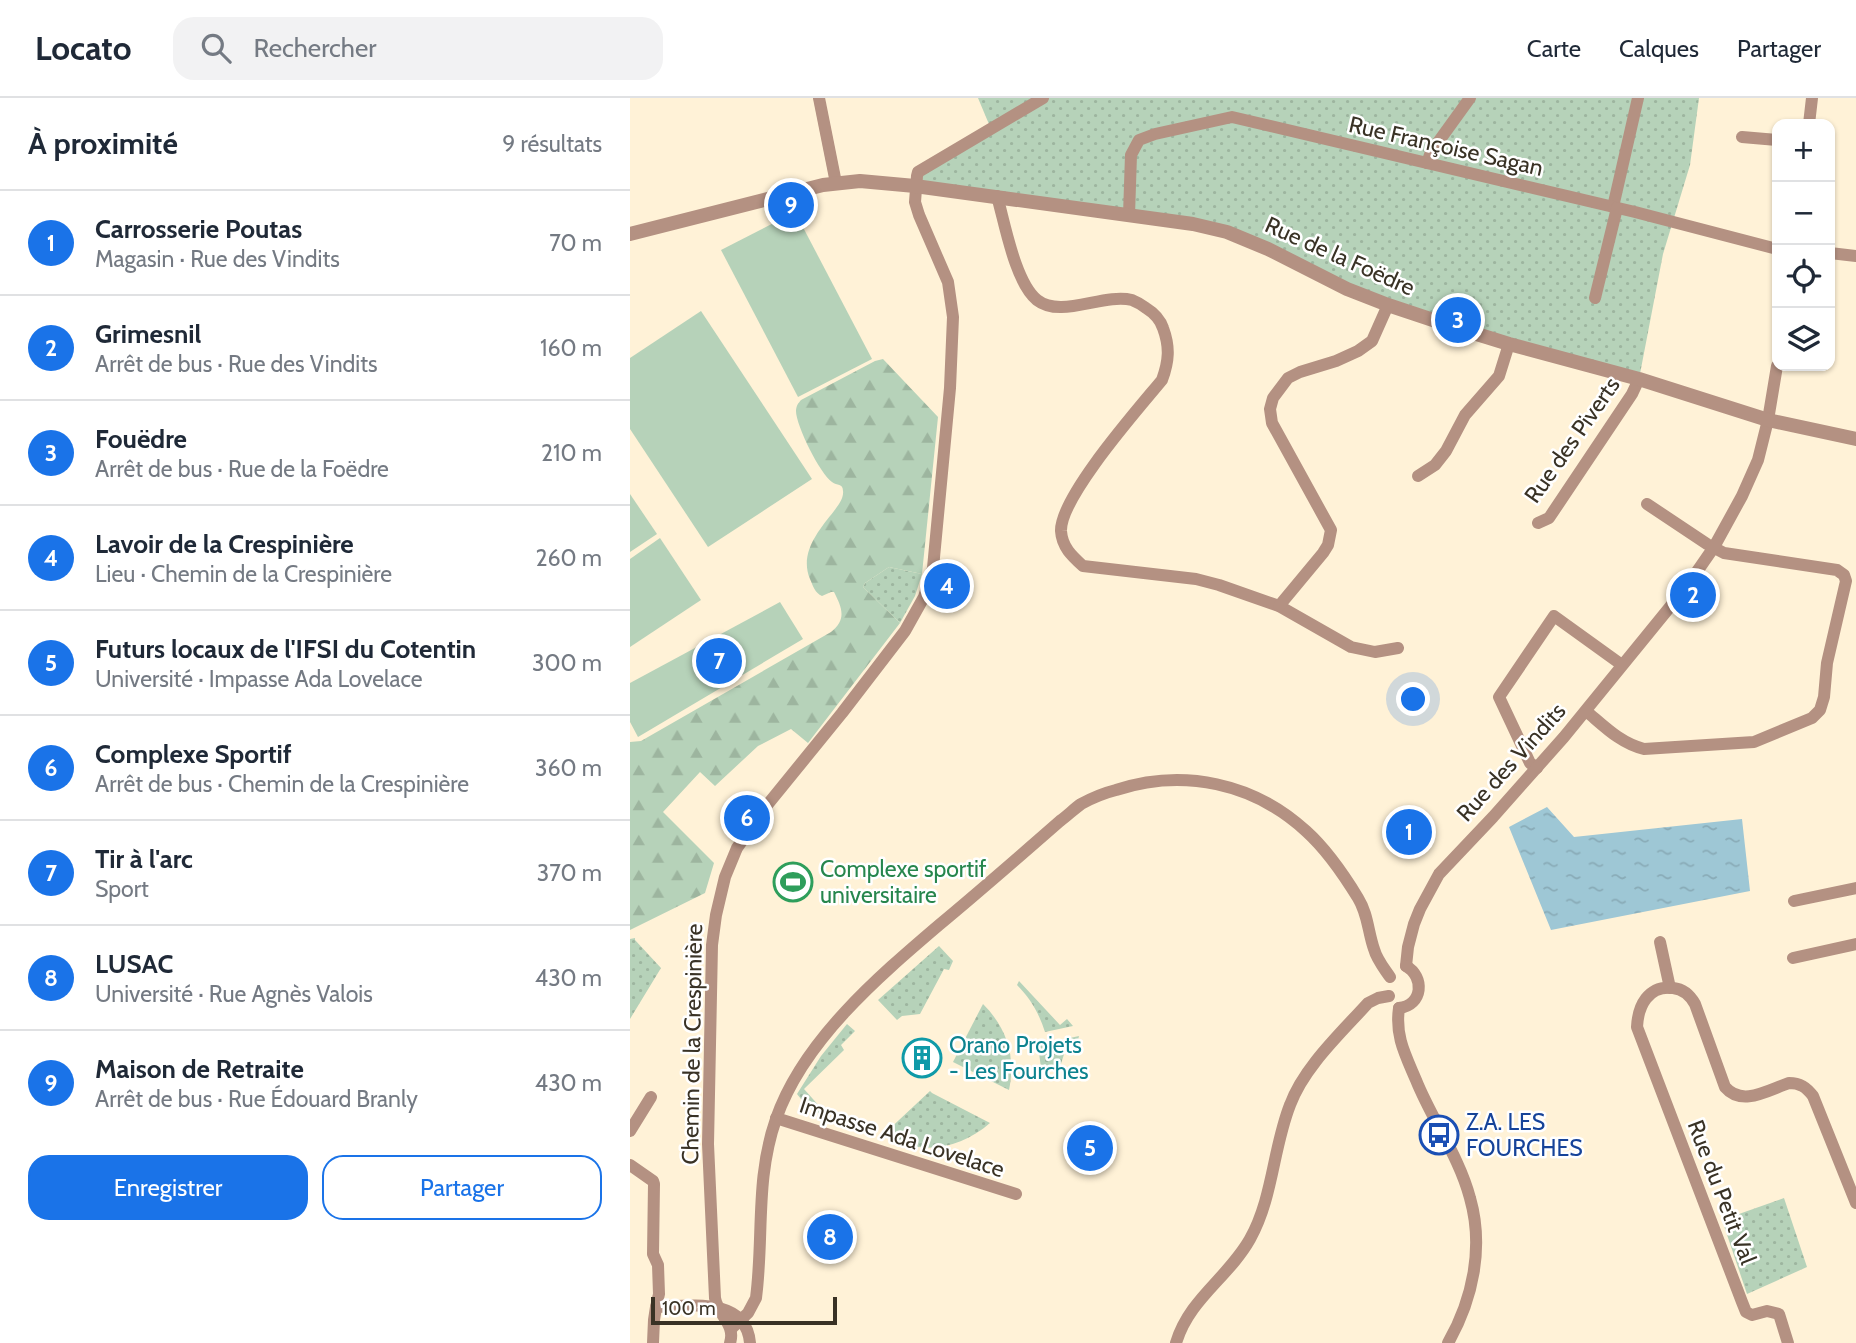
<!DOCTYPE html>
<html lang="fr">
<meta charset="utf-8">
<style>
:root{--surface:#fff;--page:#f2f2f3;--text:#1f2937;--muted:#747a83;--line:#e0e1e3;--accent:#1a73e8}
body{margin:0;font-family:Cabin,sans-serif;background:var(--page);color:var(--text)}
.controls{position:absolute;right:21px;top:21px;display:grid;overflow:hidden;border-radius:14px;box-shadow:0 2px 5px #0004}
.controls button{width:63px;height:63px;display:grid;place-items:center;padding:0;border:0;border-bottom:2px solid var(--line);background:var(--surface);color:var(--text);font:35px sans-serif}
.scale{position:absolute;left:21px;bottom:18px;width:186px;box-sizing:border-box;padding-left:7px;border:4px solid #393225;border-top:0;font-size:19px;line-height:24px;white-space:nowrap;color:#393225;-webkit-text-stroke:5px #fff;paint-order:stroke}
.you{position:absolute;left:784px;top:602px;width:24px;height:24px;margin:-18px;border:5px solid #fff;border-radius:50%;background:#1a73e8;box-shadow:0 0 0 10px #1a73e833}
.badge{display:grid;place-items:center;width:46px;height:46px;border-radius:50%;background:var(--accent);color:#fff;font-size:23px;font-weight:700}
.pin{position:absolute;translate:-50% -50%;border:4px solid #fff;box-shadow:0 2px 7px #0006}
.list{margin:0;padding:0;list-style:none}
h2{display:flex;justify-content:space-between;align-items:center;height:91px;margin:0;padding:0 28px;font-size:30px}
h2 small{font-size:23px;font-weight:400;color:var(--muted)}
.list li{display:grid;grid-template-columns:46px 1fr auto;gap:21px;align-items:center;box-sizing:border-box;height:105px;padding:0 28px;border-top:2px solid var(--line)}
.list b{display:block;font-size:26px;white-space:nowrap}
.list p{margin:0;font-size:23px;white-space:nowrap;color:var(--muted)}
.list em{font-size:23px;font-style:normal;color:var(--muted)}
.actions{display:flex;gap:14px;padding:21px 28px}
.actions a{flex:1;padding:16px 0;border:2px solid var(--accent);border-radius:21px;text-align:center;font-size:24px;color:var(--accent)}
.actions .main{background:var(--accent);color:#fff}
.icon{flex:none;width:38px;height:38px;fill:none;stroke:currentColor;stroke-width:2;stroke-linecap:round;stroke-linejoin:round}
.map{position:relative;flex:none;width:1226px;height:1245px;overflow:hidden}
header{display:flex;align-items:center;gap:42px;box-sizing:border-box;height:98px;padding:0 35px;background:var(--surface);border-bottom:2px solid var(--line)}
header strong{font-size:33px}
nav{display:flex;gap:38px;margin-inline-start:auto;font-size:24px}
.search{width:490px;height:63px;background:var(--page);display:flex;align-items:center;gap:18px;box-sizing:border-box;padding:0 24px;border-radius:21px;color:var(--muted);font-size:26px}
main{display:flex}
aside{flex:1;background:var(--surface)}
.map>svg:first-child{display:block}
.grass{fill:url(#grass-dots)}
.forest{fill:url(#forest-firs)}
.pitch{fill:#b6d2b9}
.water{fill:url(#water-ripples)}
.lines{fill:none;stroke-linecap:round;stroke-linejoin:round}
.minor{stroke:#b49182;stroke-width:12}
.tertiary{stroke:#b49182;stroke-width:14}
.labels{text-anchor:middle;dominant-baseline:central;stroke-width:5;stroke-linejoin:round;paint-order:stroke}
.street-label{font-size:23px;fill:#393225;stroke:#fff}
.leisure-label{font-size:23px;fill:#27864d;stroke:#fff;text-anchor:start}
.culture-label{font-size:23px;fill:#0d838f;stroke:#fff;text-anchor:start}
.transit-label{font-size:23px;fill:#164399;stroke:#fff;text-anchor:start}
</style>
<header>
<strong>Locato</strong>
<div class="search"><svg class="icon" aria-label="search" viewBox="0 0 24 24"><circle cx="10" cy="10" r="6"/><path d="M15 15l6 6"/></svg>Rechercher</div>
<nav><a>Carte</a><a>Calques</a><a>Partager</a></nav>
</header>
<main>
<aside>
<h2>À proximité<small>9 résultats</small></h2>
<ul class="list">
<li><span class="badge">1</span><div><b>Carrosserie Poutas</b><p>Magasin · Rue des Vindits</p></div><em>70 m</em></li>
<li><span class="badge">2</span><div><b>Grimesnil</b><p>Arrêt de bus · Rue des Vindits</p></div><em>160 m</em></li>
<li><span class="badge">3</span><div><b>Fouëdre</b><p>Arrêt de bus · Rue de la Foëdre</p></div><em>210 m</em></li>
<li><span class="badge">4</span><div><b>Lavoir de la Crespinière</b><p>Lieu · Chemin de la Crespinière</p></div><em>260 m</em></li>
<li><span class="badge">5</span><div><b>Futurs locaux de l'IFSI du Cotentin</b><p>Université · Impasse Ada Lovelace</p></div><em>300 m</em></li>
<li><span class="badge">6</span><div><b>Complexe Sportif</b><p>Arrêt de bus · Chemin de la Crespinière</p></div><em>360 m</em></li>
<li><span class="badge">7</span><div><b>Tir à l'arc</b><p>Sport</p></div><em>370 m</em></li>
<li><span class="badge">8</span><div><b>LUSAC</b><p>Université · Rue Agnès Valois</p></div><em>430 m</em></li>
<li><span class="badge">9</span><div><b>Maison de Retraite</b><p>Arrêt de bus · Rue Édouard Branly</p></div><em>430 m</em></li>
</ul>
<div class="actions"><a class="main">Enregistrer</a><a>Partager</a></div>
</aside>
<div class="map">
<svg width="1226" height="1245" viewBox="0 0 1226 1245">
<defs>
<pattern id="grass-dots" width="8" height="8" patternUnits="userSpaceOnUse" patternTransform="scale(1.75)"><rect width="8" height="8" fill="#b6d2b9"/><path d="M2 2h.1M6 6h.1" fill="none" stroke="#9db59f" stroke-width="1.8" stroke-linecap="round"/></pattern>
<pattern id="forest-firs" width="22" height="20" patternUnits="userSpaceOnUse" patternTransform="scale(1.75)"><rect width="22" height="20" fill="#b6d2b9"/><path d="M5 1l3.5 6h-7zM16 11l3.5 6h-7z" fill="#9db59f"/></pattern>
<pattern id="water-ripples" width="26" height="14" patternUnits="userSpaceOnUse" patternTransform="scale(1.75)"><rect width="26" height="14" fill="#9ec7d5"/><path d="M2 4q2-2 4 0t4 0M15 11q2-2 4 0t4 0" fill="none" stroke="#89abb7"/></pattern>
</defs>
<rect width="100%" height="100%" fill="#fff2d7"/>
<g class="grass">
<path d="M348,0H1069L1060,67L1033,156L1009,281L758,207L596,134L285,88L287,78L361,31Z"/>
<path d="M259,469L292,476L285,498L270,525L233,489L235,485Z"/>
<path d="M5,840V842L31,870L0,921V841Z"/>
<path d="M309,848L323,863L319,872L314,871L290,916L272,918L267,922L248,902Z"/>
<path d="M389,883L430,927L437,921L443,928L415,934C409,915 400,900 387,887Z"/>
<path d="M353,906C377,930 386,959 379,992L323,964Z"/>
<path d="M217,926L225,933L211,947L214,952L174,991L199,1019C183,1015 177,1009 167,996L191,958Z"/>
<path d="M449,938L447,946L438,944L428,975L411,970L408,947Z"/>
<path d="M300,993L302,995L360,1025C329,1052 290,1058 253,1037Z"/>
<path d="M1154,1100L1177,1169L1117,1196L1092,1122Z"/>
</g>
<path class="forest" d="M253,261L308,319L292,476L259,469L235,485L233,489L270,525L178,645L161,631L128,648L85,688L70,674L33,714L84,765L75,795L0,832V644L11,643L201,534C217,521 212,510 204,494H201L192,498C185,495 183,488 180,481C169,455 189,432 204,413C208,408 214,400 213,393C213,385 207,388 202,384C190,376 165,326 166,312C167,306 168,306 171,302L245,263Z"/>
<g class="pitch">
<path d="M165,114L242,261L168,299L91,152Z"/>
<path d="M71,213L182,381L78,449L0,331V260Z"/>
<path d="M0,396L27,436L0,454Z"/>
<path d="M30,440L71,502L0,549V461Z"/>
<path d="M150,504L173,541L8,639L0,624V585Z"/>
</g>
<path class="water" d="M917,709L944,739L1112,721L1120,793L921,832L879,729Z"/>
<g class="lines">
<g class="minor">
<path d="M189,0L206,85"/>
<path d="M1179,26L1182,0"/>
<path d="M1112,39L1147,42"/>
<path d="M797,65L801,54L840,0"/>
<path d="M367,98C375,126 385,184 407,202C431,221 473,195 502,202C507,204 512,207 516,210C524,215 530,221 533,230C540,249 539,263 532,282C509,310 430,399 431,433C432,449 442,458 453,468L566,481L589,487L649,508L721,549L745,554L768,550"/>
<path d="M983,109L1008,0"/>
<path d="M499,117L501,57L509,42L525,36L602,19L1005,114L1147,151"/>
<path d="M1200,155L1226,158"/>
<path d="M965,200L987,110"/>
<path d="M788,378L805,367L816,353L835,317L869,278L879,246"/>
<path d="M908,425L919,420L1002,296L1009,281"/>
<path d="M649,508L693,455L698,447L701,432L642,325L640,311L643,300L658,280L670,274L706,263L728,253L742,243L758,207"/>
<path d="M956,613C974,628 990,645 1014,651L1124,644L1182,620L1190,612L1194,599L1197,565L1216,483L1214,477L1207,472L1094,455L1077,446L1017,406"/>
<path d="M907,670L900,665L869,599L924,518L992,567"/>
<path d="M1164,803L1226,790"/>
<path d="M1030,844L1040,890"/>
<path d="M1163,860L1226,846"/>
<path d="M776,868L778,849L784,826L790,811L809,776L863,719L934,639L1057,488L1084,449L1112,398L1128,362L1138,322L1147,268"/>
<path d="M769,910C765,938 775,956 786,982C802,1022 829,1058 840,1100C854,1149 843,1201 818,1245"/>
<path d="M769,910C793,907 795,879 776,868"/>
<path d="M146,1020L386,1096"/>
<path d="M0,1033L21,999"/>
<path d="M0,1067L23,1083L24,1086L23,1156L28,1167L29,1196L26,1209C59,1208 116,1198 120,1245"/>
<path d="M101,1231L118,1215L126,1200C134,1138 125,1081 146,1021C173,943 248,879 309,827C350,793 390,758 430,723C437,718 444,711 451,706C462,700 474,695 486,692C553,670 624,685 676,733C696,751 714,777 728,800C738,816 738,834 744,851C747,862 754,870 760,879"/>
<path d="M23,1245L24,1222L26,1209"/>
<path d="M100,1245C106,1226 88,1218 85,1200L78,1046L82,847L86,817L95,779L107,750L138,706L212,615L275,533L294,499L303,470L320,290L323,219L318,184L289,117L285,104L287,78L288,74L413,0"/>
<path d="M546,1245C559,1201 598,1180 620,1141C643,1100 643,1050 660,1007C674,969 711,935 738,905L748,900L759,898"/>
<path d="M1158,1245L1149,1216L1137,1213L1122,1217L1116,1214L1112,1204L1007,929C1008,908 1018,887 1043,890C1053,891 1060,897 1065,906L1095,989C1112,1009 1138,992 1159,985C1170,985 1176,989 1183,998L1226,1105"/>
</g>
<path class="tertiary" d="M0,136L193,87L230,83L285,88L563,126L597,134L638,151L717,191L758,207L824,229L879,246L1009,281L1138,322L1226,341"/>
</g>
<defs>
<symbol id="stadium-ring" viewBox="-11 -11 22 22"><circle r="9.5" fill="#fff" stroke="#2e9e5b" stroke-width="1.5"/><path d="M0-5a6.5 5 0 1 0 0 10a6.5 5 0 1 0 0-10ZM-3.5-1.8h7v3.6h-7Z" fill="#2e9e5b"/></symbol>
<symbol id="building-ring" viewBox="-11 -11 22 22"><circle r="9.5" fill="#fff" stroke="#0f9aa8" stroke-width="1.5"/><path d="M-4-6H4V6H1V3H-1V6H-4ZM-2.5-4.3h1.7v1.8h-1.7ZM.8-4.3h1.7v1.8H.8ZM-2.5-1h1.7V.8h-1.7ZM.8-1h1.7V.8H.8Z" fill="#0f9aa8"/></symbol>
<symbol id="bus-ring" viewBox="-11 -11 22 22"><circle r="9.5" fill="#fff" stroke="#1a4fb4" stroke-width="1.5"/><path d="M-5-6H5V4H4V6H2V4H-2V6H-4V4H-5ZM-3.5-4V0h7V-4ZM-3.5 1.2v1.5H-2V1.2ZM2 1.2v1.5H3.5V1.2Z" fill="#1a4fb4"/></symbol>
</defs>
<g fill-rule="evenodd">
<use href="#stadium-ring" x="141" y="762" width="44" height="44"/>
<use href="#building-ring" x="270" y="938" width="44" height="44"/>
<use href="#bus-ring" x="787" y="1015" width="44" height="44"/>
</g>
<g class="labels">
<g class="street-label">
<text transform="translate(816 48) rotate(13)">Rue Françoise Sagan</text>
<text transform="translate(710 158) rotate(24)">Rue de la Foëdre</text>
<text transform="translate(942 342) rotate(-55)">Rue des Piverts</text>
<text transform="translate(881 664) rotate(-48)">Rue des Vindits</text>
<text transform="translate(62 946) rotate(-89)">Chemin de la Crespinière</text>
<text transform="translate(272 1039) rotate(18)">Impasse Ada Lovelace</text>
<text transform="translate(1092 1094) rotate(69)">Rue du Petit Val</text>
</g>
<g class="leisure-label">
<text x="190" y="771">Complexe sportif<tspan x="190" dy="26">universitaire</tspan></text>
</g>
<g class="culture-label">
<text x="319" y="947">Orano Projets<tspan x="319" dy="26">- Les Fourches</tspan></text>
</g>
<g class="transit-label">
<text x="836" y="1024">Z.A. LES<tspan x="836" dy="26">FOURCHES</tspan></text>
</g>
</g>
</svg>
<div class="controls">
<button>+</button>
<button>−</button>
<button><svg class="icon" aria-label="locate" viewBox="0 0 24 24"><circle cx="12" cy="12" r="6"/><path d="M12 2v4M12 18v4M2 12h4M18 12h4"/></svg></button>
<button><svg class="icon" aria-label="layers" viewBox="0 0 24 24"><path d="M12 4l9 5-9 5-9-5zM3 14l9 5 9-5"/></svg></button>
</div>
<div class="scale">100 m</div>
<div class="you"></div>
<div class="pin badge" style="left:779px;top:734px">1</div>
<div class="pin badge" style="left:1063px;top:497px">2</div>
<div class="pin badge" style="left:828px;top:222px">3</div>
<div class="pin badge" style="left:317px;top:488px">4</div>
<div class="pin badge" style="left:460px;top:1050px">5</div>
<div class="pin badge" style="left:117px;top:720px">6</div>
<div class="pin badge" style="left:89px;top:563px">7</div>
<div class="pin badge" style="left:200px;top:1139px">8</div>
<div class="pin badge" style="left:161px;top:107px">9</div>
</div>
</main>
